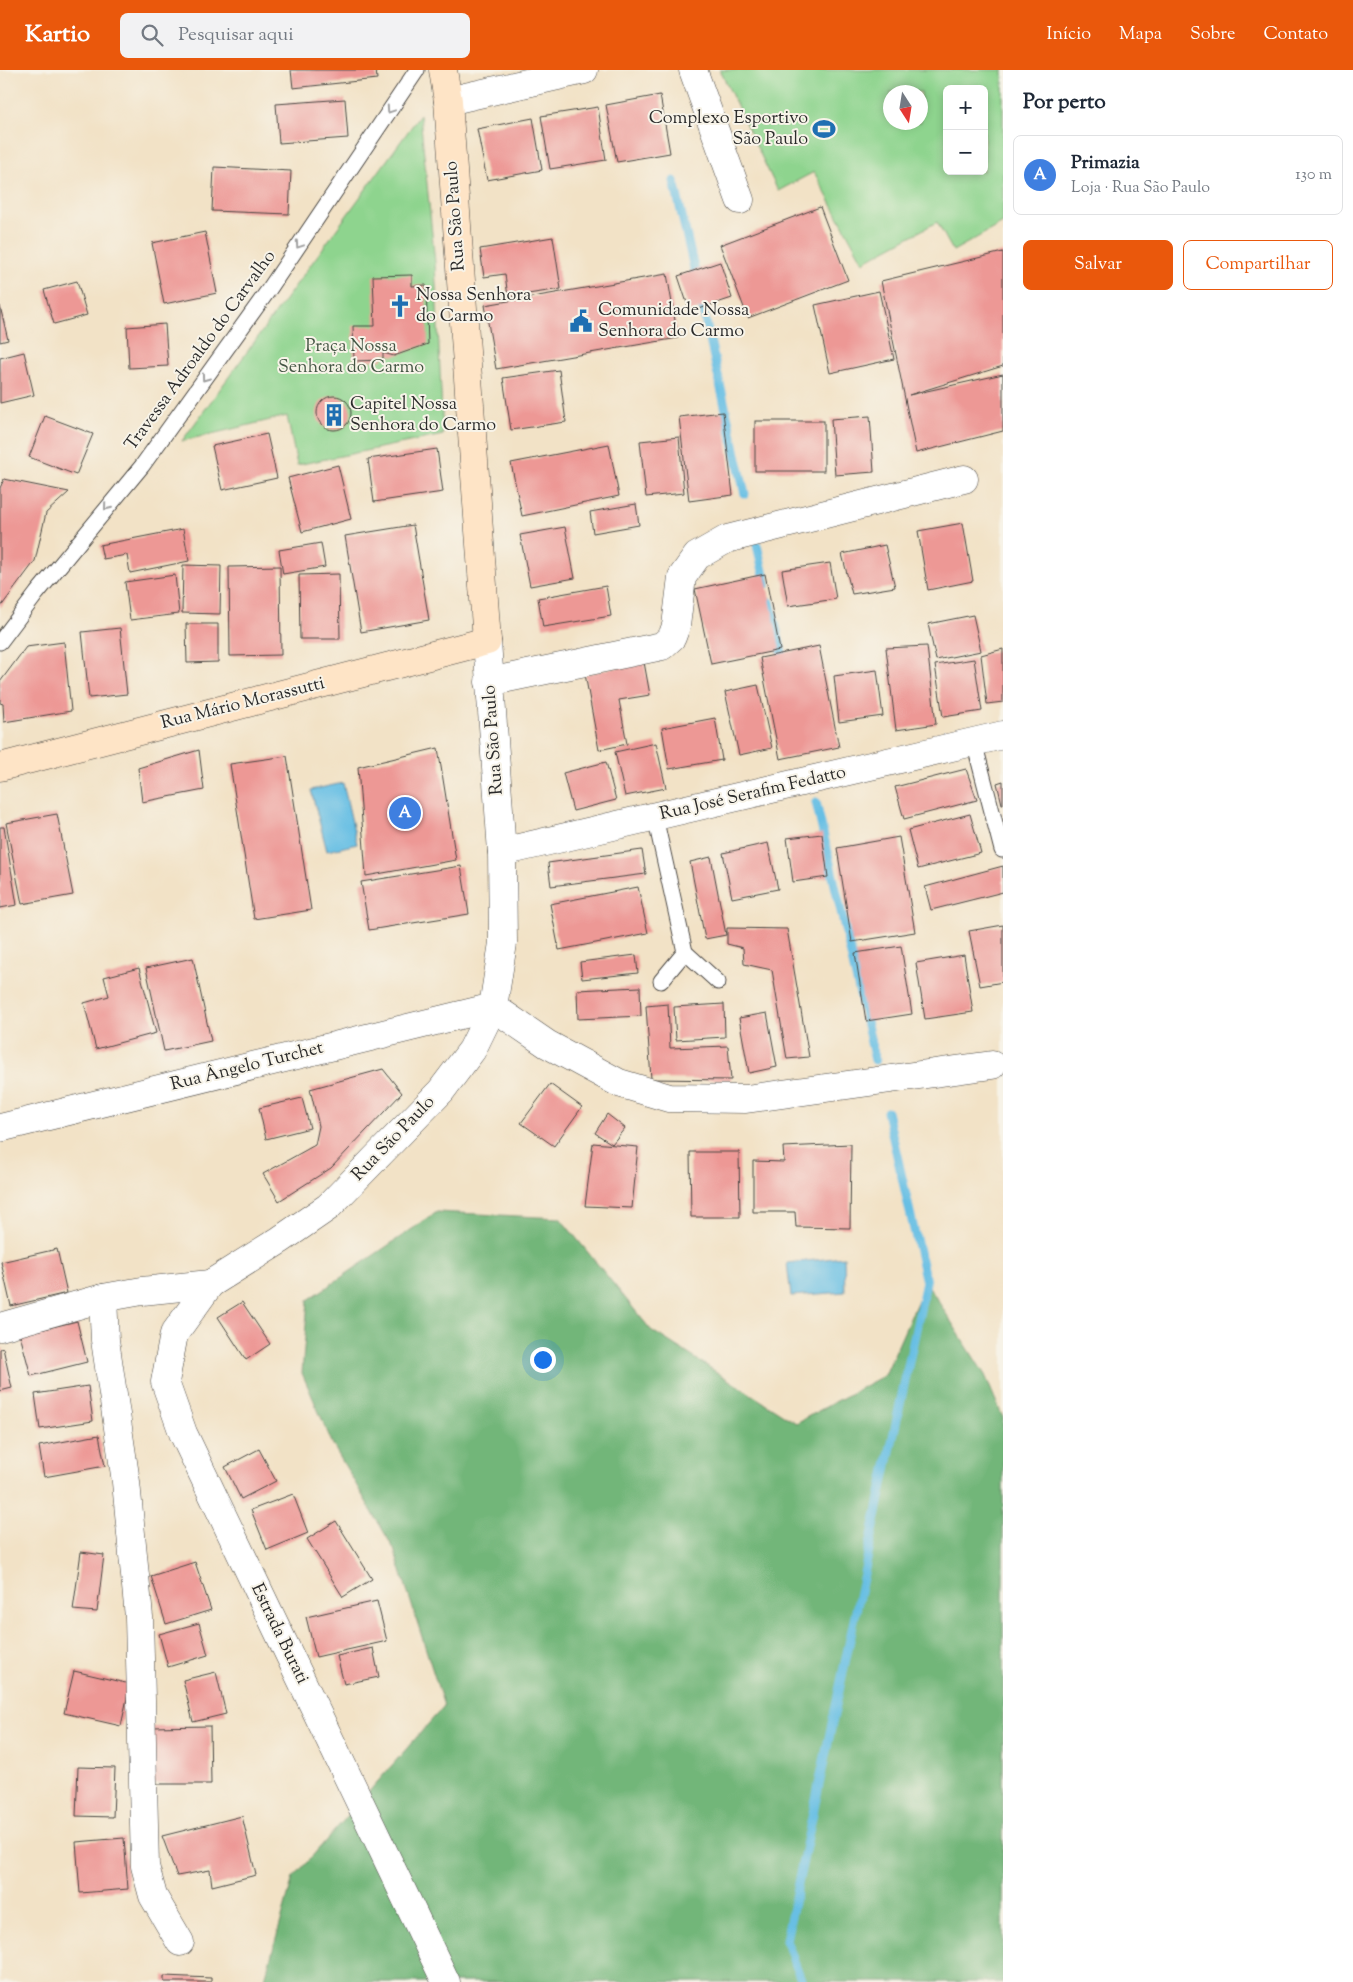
<!DOCTYPE html>
<html lang="pt">
<meta charset="utf-8">
<style>
:root{--surface:#fff;--page:#f2f2f3;--text:#1f2937;--muted:#747a83;--line:#e0e1e3;--accent:#ea580c}
body{margin:0;font-family:"Sorts Mill Goudy",serif;background:var(--page);color:var(--text)}
.controls{position:absolute;right:15px;top:15px;display:grid;overflow:hidden;border-radius:8px;box-shadow:0 2px 8px #0003}
.controls button{width:45px;height:45px;display:grid;place-items:center;padding:0;border:0;border-bottom:1px solid var(--line);background:var(--surface);color:var(--text);font:25px sans-serif}
.compass{position:absolute;left:883px;top:15px;width:45px;height:45px;border-radius:50%;background:var(--surface);box-shadow:0 2px 8px #0003;rotate:168deg}
.you{position:absolute;left:542px;top:1289px;width:18px;height:18px;margin:-12px;border:4px solid #fff;border-radius:50%;background:#1a73e8;box-shadow:0 0 0 8px #1a73e833}
.badge{display:grid;place-items:center;width:32px;height:32px;border-radius:50%;background:var(--accent);color:#fff;font-size:16px;font-weight:700}
.pin{position:absolute;translate:-50% -50%;border:2px solid #fff;box-shadow:0 1px 5px #0006}
.list{margin:0;padding:0;list-style:none}
h2{display:flex;justify-content:space-between;align-items:center;height:65px;margin:0;padding:0 20px;font-size:21px}
h2 small{font-size:16px;font-weight:400;color:var(--muted)}
.list li{display:grid;grid-template-columns:32px 1fr auto;gap:15px;align-items:center;box-sizing:border-box;height:80px;margin:0 10px 10px;padding:0 10px;border:1px solid var(--line);border-radius:8px}
.list b{display:block;font-size:19px;white-space:nowrap}
.list p{margin:0;font-size:16px;white-space:nowrap;color:var(--muted)}
.list em{font-size:16px;font-style:normal;color:var(--muted)}
.actions{display:flex;gap:10px;padding:15px 20px}
.actions a{flex:1;padding:11px 0;border:1px solid var(--accent);border-radius:8px;text-align:center;font-size:18px;color:var(--accent)}
.actions .main{background:var(--accent);color:#fff}
.icon{flex:none;width:28px;height:28px;fill:none;stroke:currentColor;stroke-width:2;stroke-linecap:round;stroke-linejoin:round}
.map{position:relative;flex:none;width:1003px;height:1912px;overflow:hidden}
header{display:flex;align-items:center;gap:30px;box-sizing:border-box;height:70px;padding:0 25px;background:var(--accent);color:#fff}
header strong{font-size:24px}
nav{display:flex;gap:28px;margin-inline-start:auto;font-size:18px}
.search{width:350px;height:45px;background:var(--page);display:flex;align-items:center;gap:12px;box-sizing:border-box;padding:0 18px;border-radius:8px;color:var(--muted);font-size:19px}
main{display:flex}
aside{flex:1;background:var(--surface)}
.map>svg:first-child{display:block}
.green{fill:#8ed48e;stroke:#5c805c;fill-rule:evenodd}
.forest{fill:#72b679;stroke:#4e7052}
.water{fill:#67bfe4;stroke:#497588}
.lines{fill:none;stroke-linecap:round;stroke-linejoin:round}
.stream{stroke:#67bfe4;stroke-width:9}
.building{fill:#ed9895}
.service-casing{stroke:#494642;stroke-width:17}
.minor-casing{stroke:#494642;stroke-width:29}
.tertiary-casing{stroke:#494642;stroke-width:29}
.secondary-casing{stroke:#494642;stroke-width:29}
.service{stroke:#fff;stroke-width:15}
.minor{stroke:#fff;stroke-width:28}
.tertiary{stroke:#fff;stroke-width:28}
.secondary{stroke:#fee4c6;stroke-width:28}
.oneway{stroke:#a0a0a0}
.labels{text-anchor:middle;dominant-baseline:central;stroke-width:4;stroke-linejoin:round;paint-order:stroke}
.poi-label{font-size:18px;fill:#2b2b2b;stroke:#f7f3e8;text-anchor:start}
.street-label{font-size:18px;fill:#2b2b2b;stroke:#f7f3e8}
.park-label{font-size:18px;fill:#454;stroke:#f7f3e8}
</style>
<header>
<strong>Kartio</strong>
<div class="search"><svg class="icon" aria-label="search" viewBox="0 0 24 24"><circle cx="10" cy="10" r="6"/><path d="M15 15l6 6"/></svg>Pesquisar aqui</div>
<nav><a>Início</a><a>Mapa</a><a>Sobre</a><a>Contato</a></nav>
</header>
<main>
<div class="map">
<svg width="1003" height="1912" viewBox="0 0 1003 1912">
<rect width="100%" height="100%" fill="#f7f3e8"/>
<filter id="ink" filterUnits="userSpaceOnUse"><feTurbulence type="fractalNoise" baseFrequency=".02" numOctaves="2"/><feDisplacementMap in="SourceGraphic" scale="10" xChannelSelector="R" yChannelSelector="G"/><feConvolveMatrix kernelMatrix="1 2 1 2 8 2 1 2 1" color-interpolation-filters="sRGB"/></filter>
<filter id="wash" filterUnits="userSpaceOnUse"><feTurbulence type="fractalNoise" baseFrequency=".0096" numOctaves="4" result="noise"/><feDisplacementMap in="SourceGraphic" scale="20" xChannelSelector="R" yChannelSelector="G"/><feGaussianBlur stdDeviation="1.12" result="paint"/><feColorMatrix in="noise" values="0 0 0 0 0 0 0 0 0 0 0 0 0 0 0 0 0 1.4 0 .05"/><feComposite in="paint" operator="in"/></filter>
<g filter="url(#wash)">
<rect width="100%" height="100%" fill="#f2e2c6"/>
<g class="green">
<path d="M720,0H1003V153L953,181L937,152L863,192L814,102L778,121ZM947,19H984V101H947ZM891,22H921V52H891Z"/>
<path d="M420,45L435,193L443,365L297,395L287,346L182,371Z"/>
</g>
<path class="forest" d="M437,1142L560,1148L651,1260L796,1353L885,1305L926,1212L985,1305L1003,1348V1912H264L293,1808L444,1636L394,1479L334,1377L302,1303L308,1230Z"/>
<g class="water">
<path d="M343,713L357,774L327,781L311,720Z"/>
<path d="M844,1187L845,1222L791,1226L787,1193Z"/>
</g>
<g class="lines">
<g class="stream">
<path d="M674,111L697,211"/>
<path d="M700,226L745,424"/>
<path d="M757,475L766,514"/>
<path d="M770,532L785,595"/>
<path d="M816,732L875,990"/>
<path d="M802,1912L786,1870L926,1212L887,1042"/>
</g>
</g>
<g id="blocks">
<g class="building">
<path d="M291,0H376L377,9L293,18Z"/>
<path d="M660,25L670,83L617,92L606,35Z"/>
<path d="M345,29L348,68L279,73L276,34Z"/>
<path d="M598,37L606,90L550,99L541,46Z"/>
<path d="M533,48L542,100L487,110L477,59Z"/>
<path d="M214,97L291,101L289,144L212,141Z"/>
<path d="M820,137L848,210L748,248L720,175Z"/>
<path d="M205,162L217,223L164,234L152,173Z"/>
<path d="M553,167L561,219L508,227L505,204L484,207L480,179Z"/>
<path d="M1003,182V296L909,325L1003,304V361L916,383L881,211Z"/>
<path d="M720,192L732,228L690,242L678,206Z"/>
<path d="M667,204L678,268L496,299L485,235Z"/>
<path d="M412,205V216L426,215L428,274L394,286L383,283V290L354,291L353,256H375L373,206Z"/>
<path d="M77,211L87,245L54,254L44,220Z"/>
<path d="M879,221L894,289L830,303L815,235Z"/>
<path d="M0,236L8,270L0,272Z"/>
<path d="M165,254L168,296L129,298L127,257Z"/>
<path d="M24,282L34,325L0,333V288Z"/>
<path d="M559,300L566,352L511,360L503,308Z"/>
<circle cx="334" cy="343" r="17"/>
<path d="M723,342L733,425L689,431L679,347Z"/>
<path d="M45,346L93,364L76,405L29,387Z"/>
<path d="M870,346L874,402L835,405L831,349Z"/>
<rect x="755" y="351" width="69" height="50"/>
<path d="M267,364L277,408L222,420L212,376Z"/>
<path d="M679,367L684,423L646,427L640,371Z"/>
<path d="M609,374L619,426L522,446L511,393Z"/>
<path d="M437,379L443,422L374,432L368,389Z"/>
<path d="M338,395L351,449L302,462L288,408Z"/>
<path d="M4,409L69,422L46,443L35,491L0,538V418Z"/>
<path d="M636,434L639,455L593,463L590,442Z"/>
<path d="M963,453L973,511L928,520L918,461Z"/>
<path d="M413,455L429,550L361,562L345,466Z"/>
<path d="M565,457L575,508L530,516L520,465Z"/>
<path d="M183,459L189,491L130,503L127,485L103,489L100,475Z"/>
<path d="M321,473L325,497L283,504L279,480Z"/>
<path d="M885,475L895,517L852,524L842,484Z"/>
<path d="M830,493L836,529L788,536L782,500Z"/>
<path d="M183,495L221,496L220,544L182,543Z"/>
<path d="M280,496L281,585L230,586L229,497Z"/>
<path d="M339,504L340,569H300L299,505Z"/>
<path d="M765,504L780,580L711,594L695,519Z"/>
<path d="M175,505L179,544L130,550L125,512Z"/>
<path d="M606,516L611,546L543,557L538,528Z"/>
<path d="M973,545L981,581L936,590L928,554Z"/>
<path d="M186,554H218V592L187,593Z"/>
<path d="M120,558L127,624L89,628L82,562Z"/>
<path d="M64,572L71,641L4,652L3,634L0,633V612L26,577Z"/>
<path d="M819,576L839,677L780,689L760,588Z"/>
<path d="M927,576L936,654L896,660L886,578Z"/>
<path d="M1003,579V632L987,634L981,585Z"/>
<path d="M974,589L982,641L943,647L935,595Z"/>
<path d="M644,592L650,625L619,630L627,674L599,680L585,604Z"/>
<path d="M877,600L883,646L839,652L834,606Z"/>
<path d="M758,615L772,678L739,685L725,622Z"/>
<path d="M715,648L722,690L669,699L662,658Z"/>
<path d="M656,673L666,718L625,726L615,682Z"/>
<path d="M438,678L456,790L366,806L358,697Z"/>
<path d="M199,680L204,720L142,732L138,698Z"/>
<path d="M287,686L311,840L254,849L230,694Z"/>
<path d="M606,692L616,730L573,741L563,703Z"/>
<path d="M966,699L977,730L904,749L895,717Z"/>
<path d="M1003,711V734H1002L997,713Z"/>
<path d="M57,744L73,825L22,834L6,753Z"/>
<path d="M970,744L981,783L918,799L908,760Z"/>
<path d="M0,757H4L17,835L0,838Z"/>
<path d="M822,764L828,807L793,812L787,768Z"/>
<path d="M899,767L915,862L852,872L837,778Z"/>
<path d="M768,773L778,819L732,828L723,783Z"/>
<path d="M642,780L646,804L551,816L548,793Z"/>
<path d="M711,787L726,865L705,869L690,792Z"/>
<path d="M461,796L469,844L369,860L361,812Z"/>
<path d="M1003,796V822L931,840L925,817Z"/>
<path d="M638,817L648,863L559,880L550,834Z"/>
<path d="M1003,855V912L980,916L969,861Z"/>
<path d="M727,858L787,859L809,987L787,989L772,900L744,894L743,878L727,874Z"/>
<path d="M901,876L912,944L866,951L855,883Z"/>
<path d="M636,885L638,903L582,909L580,892Z"/>
<path d="M964,885L973,942L925,949L916,893Z"/>
<path d="M193,888L211,971L164,981L146,898Z"/>
<path d="M139,898L156,963L96,979L84,933L109,926L104,907Z"/>
<path d="M640,917L641,946L578,949L577,920Z"/>
<path d="M668,934L670,978L728,976L731,1010L651,1009L646,936Z"/>
<path d="M724,934L725,967L676,970L674,937Z"/>
<path d="M767,943L777,997L749,1003L739,948Z"/>
<path d="M383,999L402,1023L331,1098L279,1131L263,1104L315,1075L319,1056L310,1019Z"/>
<path d="M550,1014L582,1037L554,1076L521,1053Z"/>
<path d="M302,1028L310,1058L266,1069L259,1038Z"/>
<path d="M607,1044L625,1058L612,1074L595,1063Z"/>
<path d="M593,1073L638,1077L632,1138L585,1136Z"/>
<path d="M851,1074L850,1158L796,1157L795,1142H753V1091L784,1092L783,1077Z"/>
<path d="M690,1082H739L740,1147H691Z"/>
<path d="M57,1179L67,1223L11,1236L1,1192Z"/>
<path d="M242,1232L270,1274L246,1290L218,1247Z"/>
<path d="M77,1251L87,1292L31,1306L20,1265Z"/>
<path d="M3,1278L12,1318L0,1321V1279Z"/>
<path d="M88,1316L93,1351L40,1359L35,1324Z"/>
<path d="M99,1365L105,1396L44,1407L39,1376Z"/>
<path d="M259,1379L276,1411L241,1429L225,1397Z"/>
<path d="M293,1424L308,1463L267,1480L251,1440Z"/>
<path d="M336,1451L372,1509L343,1527L307,1469Z"/>
<path d="M81,1482L104,1485L97,1542L73,1540Z"/>
<path d="M195,1492L211,1540L166,1554L151,1506Z"/>
<path d="M377,1531L387,1571L316,1587L306,1547Z"/>
<path d="M199,1553L208,1585L168,1597L159,1564Z"/>
<path d="M373,1578L379,1607L344,1614L337,1586Z"/>
<path d="M74,1601L130,1614L121,1656L64,1643Z"/>
<path d="M216,1602L226,1644L193,1652L183,1610Z"/>
<path d="M210,1656L211,1714H153L152,1657Z"/>
<path d="M78,1697L115,1698L113,1747L76,1746Z"/>
<path d="M242,1746L256,1805L212,1816L210,1800L177,1806L162,1766Z"/>
<path d="M124,1768L128,1819L80,1823L76,1772Z"/>
<path d="M164,1906L211,1908V1912H164Z"/>
</g>
</g>
</g>
<g filter="url(#ink)">
<use href="#blocks" fill-opacity="0" stroke="#494642" stroke-width="1"/>
<g class="lines">
<defs>
<g id="service">
<path d="M0,572L37,523L142,396L270,218L417,0"/>
<path d="M974,672L1002,780"/>
<path d="M655,747L685,882L661,911"/>
<path d="M685,882L718,912"/>
</g>
<g id="minor">
<path d="M693,0L740,130"/>
<path d="M448,31L584,0"/>
<path d="M489,612L662,576L672,567L676,556L682,507L697,486L727,469L964,409"/>
<path d="M502,782L1003,665"/>
<path d="M103,1228L105,1270L126,1412L139,1547L145,1796L153,1826L180,1872"/>
<path d="M0,1257L103,1228L142,1221L210,1214"/>
<path d="M446,1912L183,1363L165,1312L174,1264L210,1214L280,1170L328,1137L441,1021L472,980L493,937L547,974L619,1013L669,1028L746,1029L992,995"/>
</g>
<path id="tertiary" d="M0,1058L493,937L503,873L502,782L487,571"/>
<path id="secondary" d="M0,697L487,571L448,31L443,0"/>
</defs>
<use href="#service" class="service-casing"/>
<use href="#minor" class="minor-casing"/>
<use href="#tertiary" class="tertiary-casing"/>
<use href="#secondary" class="secondary-casing"/>
<use href="#service" class="service"/>
<use href="#minor" class="minor"/>
<use href="#tertiary" class="tertiary"/>
<use href="#secondary" class="secondary"/>
</g>
<defs><path id="oneway-chevron" d="M-2-3.5L2.5 0L-2 3.5" fill="none" stroke-width="1.6" stroke-linecap="round" stroke-linejoin="round" transform="scale(1.25)"/></defs>
<g class="oneway">
<use href="#oneway-chevron" transform="translate(390 40) rotate(124)"/>
<use href="#oneway-chevron" transform="translate(299 175) rotate(124)"/>
<use href="#oneway-chevron" transform="translate(205 308) rotate(126)"/>
<use href="#oneway-chevron" transform="translate(107 437) rotate(129)"/>
</g>
</g>
<defs>
<symbol id="stadium-bare" viewBox="-9 -9 18 18"><path d="M0-5a6.5 5 0 1 0 0 10a6.5 5 0 1 0 0-10ZM-3.5-1.8h7v3.6h-7Z" fill="#1f6fb2" stroke="#f7f3e8" stroke-width="2.5" paint-order="stroke"/></symbol>
<symbol id="church-bare" viewBox="-9 -9 18 18"><path d="M-1.2-6h2.4v3.5h3.3v2.4h-3.3V6h-2.4V-.1h-3.3v-2.4h3.3Z" fill="#1f6fb2" stroke="#f7f3e8" stroke-width="2.5" paint-order="stroke"/></symbol>
<symbol id="civic-bare" viewBox="-9 -9 18 18"><path d="M-.6-6.5H3V-4.5H.6V-3L4-1V1h2V6H-6V1h2V-1L-.6-3ZM-1.2 2.5V6h2.4V2.5Z" fill="#1f6fb2" stroke="#f7f3e8" stroke-width="2.5" paint-order="stroke"/></symbol>
<symbol id="building-bare" viewBox="-9 -9 18 18"><path d="M-4-6H4V6H1V3H-1V6H-4ZM-2.5-4.3h1.7v1.8h-1.7ZM.8-4.3h1.7v1.8H.8ZM-2.5-1h1.7V.8h-1.7ZM.8-1h1.7V.8H.8Z" fill="#1f6fb2" stroke="#f7f3e8" stroke-width="2.5" paint-order="stroke"/></symbol>
</defs>
<g fill-rule="evenodd">
<use href="#stadium-bare" x="808" y="43" width="32" height="32"/>
<use href="#church-bare" x="384" y="220" width="32" height="32"/>
<use href="#civic-bare" x="565" y="235" width="32" height="32"/>
<use href="#building-bare" x="318" y="329" width="32" height="32"/>
</g>
<g class="labels">
<g class="poi-label">
<text x="808" y="49" text-anchor="end">Complexo Esportivo<tspan x="808" dy="21">São Paulo</tspan></text>
<text x="416" y="226">Nossa Senhora<tspan x="416" dy="21">do Carmo</tspan></text>
<text x="598" y="241">Comunidade Nossa<tspan x="598" dy="21">Senhora do Carmo</tspan></text>
<text x="350" y="335">Capitel Nossa<tspan x="350" dy="21">Senhora do Carmo</tspan></text>
</g>
<g class="street-label">
<text transform="translate(456 146) rotate(-94)">Rua São Paulo</text>
<text transform="translate(201 281) rotate(-54)">Travessa Adroaldo do Carvalho</text>
<text transform="translate(243 634) rotate(-14)">Rua Mário Morassutti</text>
<text transform="translate(494 670) rotate(-94)">Rua São Paulo</text>
<text transform="translate(753 724) rotate(-13)">Rua José Serafim Fedatto</text>
<text transform="translate(247 997) rotate(-14)">Rua Ângelo Turchet</text>
<text transform="translate(394 1069) rotate(-46)">Rua São Paulo</text>
<text transform="translate(279 1564) rotate(64)">Estrada Burati</text>
</g>
<g class="park-label">
<text x="351" y="277">Praça Nossa<tspan x="351" dy="21">Senhora do Carmo</tspan></text>
</g>
</g>
</svg>
<div class="controls">
<button>+</button>
<button>−</button>
</div>
<svg class="compass" viewBox="-18 -18 36 36"><path d="M0-13l5 13h-10z" fill="#e53935"/><path d="M0 13l5-13h-10z" fill="#747a83"/></svg>
<div class="you"></div>
<div class="pin badge" style="left:405px;top:743px;background:#3f7fe0">A</div>
</div>
<aside>
<h2>Por perto<small></small></h2>
<ul class="list">
<li><span class="badge" style="background:#3f7fe0">A</span><div><b>Primazia</b><p>Loja · Rua São Paulo</p></div><em>130 m</em></li>
</ul>
<div class="actions"><a class="main">Salvar</a><a>Compartilhar</a></div>
</aside>
</main>
